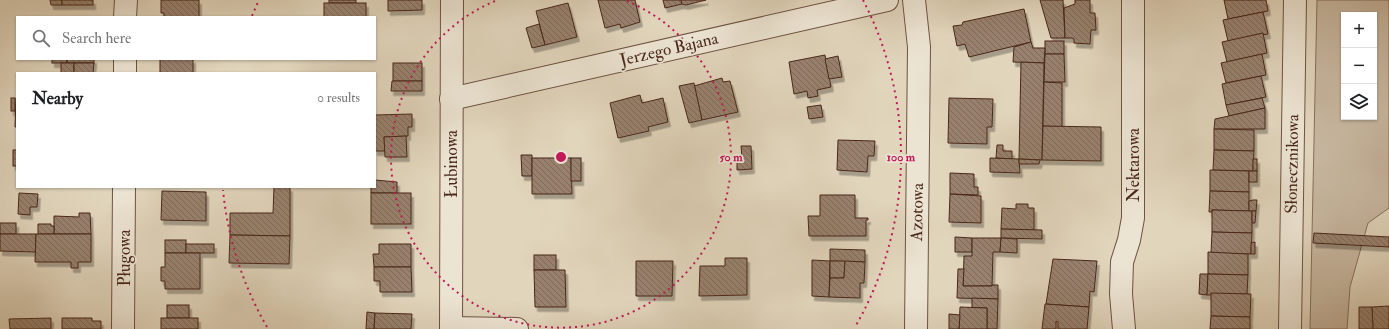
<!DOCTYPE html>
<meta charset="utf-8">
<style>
:root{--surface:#fff;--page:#f2f2f2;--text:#202124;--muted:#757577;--line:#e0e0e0}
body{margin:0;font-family:"IM FELL Double Pica",serif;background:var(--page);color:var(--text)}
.controls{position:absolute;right:12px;top:12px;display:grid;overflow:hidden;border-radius:0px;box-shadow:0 1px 3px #0004}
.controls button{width:36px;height:36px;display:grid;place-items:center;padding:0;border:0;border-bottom:1px solid var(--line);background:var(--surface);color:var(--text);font:20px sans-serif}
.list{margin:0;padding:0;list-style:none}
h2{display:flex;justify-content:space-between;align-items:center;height:52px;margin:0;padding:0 16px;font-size:17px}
h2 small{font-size:13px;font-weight:400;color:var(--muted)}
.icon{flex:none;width:22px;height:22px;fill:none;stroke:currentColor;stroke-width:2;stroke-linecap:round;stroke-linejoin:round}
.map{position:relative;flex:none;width:1389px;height:329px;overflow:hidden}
.search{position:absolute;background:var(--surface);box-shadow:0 1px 3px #0004;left:16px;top:16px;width:360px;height:44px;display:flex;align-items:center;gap:10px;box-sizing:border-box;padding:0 14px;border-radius:0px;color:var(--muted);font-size:15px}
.panel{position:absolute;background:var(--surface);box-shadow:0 1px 3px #0004;left:16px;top:72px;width:360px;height:116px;border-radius:0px}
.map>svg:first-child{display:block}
.grass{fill:#c7b7a0;stroke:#886f5c;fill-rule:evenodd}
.building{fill:url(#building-back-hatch);stroke:#492719;filter:url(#shadow)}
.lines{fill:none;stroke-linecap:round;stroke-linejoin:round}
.minor-casing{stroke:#6f5242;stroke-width:24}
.minor{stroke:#ece4d3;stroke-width:22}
.ring{fill:none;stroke:#c2185b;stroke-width:2;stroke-dasharray:2 4}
.labels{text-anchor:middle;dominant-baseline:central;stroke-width:3.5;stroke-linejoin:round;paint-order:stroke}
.street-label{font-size:17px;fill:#492719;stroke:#ece4d3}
.centre{fill:#c2185b;stroke:#ece4d3;stroke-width:2}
.ring-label{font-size:12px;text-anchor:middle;font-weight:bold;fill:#c2185b;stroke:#ece4d3;stroke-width:3.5;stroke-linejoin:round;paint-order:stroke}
</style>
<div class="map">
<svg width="1389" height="329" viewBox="0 0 1389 329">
<defs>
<pattern id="building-back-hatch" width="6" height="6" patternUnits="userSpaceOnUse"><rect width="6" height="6" fill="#98816e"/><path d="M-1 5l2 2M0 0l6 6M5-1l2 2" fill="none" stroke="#7e6a5a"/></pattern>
<filter id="shadow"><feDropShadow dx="2.5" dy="4.5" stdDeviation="0" flood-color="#0004"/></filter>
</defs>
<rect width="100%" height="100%" fill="#e1d5bc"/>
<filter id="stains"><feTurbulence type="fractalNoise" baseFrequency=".005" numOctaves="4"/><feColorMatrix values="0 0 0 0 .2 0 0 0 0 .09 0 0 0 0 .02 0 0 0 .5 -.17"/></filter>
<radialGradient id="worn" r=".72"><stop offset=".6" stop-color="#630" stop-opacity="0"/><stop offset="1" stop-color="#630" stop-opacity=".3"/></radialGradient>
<path class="grass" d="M1317,0H1389V208L1368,223L1350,287L1347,329H1310ZM1344,15H1374V117H1344Z"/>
<g class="building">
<path d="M50,0H62V5H51Z"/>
<rect x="62" y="0" width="31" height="5"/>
<path d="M161,0H199V17H164V13H161Z"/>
<rect x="329" y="0" width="27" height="3"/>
<path d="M388,0H422V10L388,11Z"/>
<path d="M598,0H635L640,22L621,28L620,24L605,28Z"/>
<path d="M663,0H681L682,4L665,8Z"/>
<path d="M681,0H706L686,5L682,4Z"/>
<path d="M1040,0H1063L1065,38H1051Z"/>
<path d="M1075,0H1090V13H1095L1096,30H1091L1090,44L1074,43V39L1072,38H1065L1064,8L1075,4Z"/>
<path d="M1224,0H1266L1268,11L1228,19Z"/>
<rect x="324" y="3" width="42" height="14"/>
<path d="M568,3L577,37L545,45L536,11Z"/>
<path d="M1024,9L1031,42L969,57L965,44L957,46L953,26L962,25L963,22Z"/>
<path d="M1263,12L1268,34L1228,41L1223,20Z"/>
<path d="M539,24L545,45L532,48L526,28Z"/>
<path d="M1263,33L1267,53L1227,62L1222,42Z"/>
<rect x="1045" y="41" width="19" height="13"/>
<path d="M1031,42L1033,48H1045L1044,63L1013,62L1014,47Z"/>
<path d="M1045,54H1064L1065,82H1044Z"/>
<path d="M1262,54L1266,75L1226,83L1221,63Z"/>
<path d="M825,55L831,87L817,90L818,96L808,98L807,91L794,94L789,62Z"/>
<path d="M838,56L842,77L829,79L825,59Z"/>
<rect x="52" y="59" width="15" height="4"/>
<rect x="67" y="59" width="27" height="4"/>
<rect x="160" y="59" width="33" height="14"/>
<path d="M1021,62L1044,63L1042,160L1019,159Z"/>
<rect x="61" y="63" width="13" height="10"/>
<path d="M74,63H94L93,73H74Z"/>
<rect x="393" y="63" width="29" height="18"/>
<path d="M1261,76L1266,97L1226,105L1222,84Z"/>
<path d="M722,78L723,82L730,81L738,112L702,120L694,86Z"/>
<path d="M392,81H422V91H391Z"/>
<path d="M1044,82L1062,83V127L1043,126Z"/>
<path d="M694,83L702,120L689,123L679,86Z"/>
<path d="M640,95L642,103L663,98L668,122L648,127L649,131L618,138L610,103Z"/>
<rect x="11" y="98" width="4" height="13"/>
<path d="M16,98H17V127H15Z"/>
<path d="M949,98L993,99L992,127H987V144L948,143Z"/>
<path d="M1262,98L1265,108L1229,116L1226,105Z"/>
<path d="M821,105L823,117L809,119L807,107Z"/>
<path d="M1265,108V129H1214L1215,119Z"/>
<path d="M412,114V127H408V136L384,137L385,151H375V115Z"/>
<path d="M1043,126L1101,127V161L1042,160Z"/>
<path d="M1214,129L1254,130V151L1214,150Z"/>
<path d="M406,136L407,157H385L384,137Z"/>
<path d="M838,140L875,141L874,156H868L867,172L837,170Z"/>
<path d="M997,145H1003V151H1012V159L996,158Z"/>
<path d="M741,146H751L752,169L737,170V158L742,157Z"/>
<rect x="13" y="150" width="4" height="16"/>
<path d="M1214,150L1254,151L1253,171L1213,170Z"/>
<path d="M521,155H532V176H522Z"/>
<path d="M532,158H571L572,194H532Z"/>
<rect x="571" y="158" width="10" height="23"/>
<path d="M990,158L1019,159L1020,173L990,172Z"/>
<path d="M1019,159L1040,160L1039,164H1019Z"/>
<rect x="1253" y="159" width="4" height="12"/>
<path d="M1210,170L1249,171V192L1210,191Z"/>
<rect x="1249" y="171" width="8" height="11"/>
<path d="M950,173L974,174V187H978V195L950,194Z"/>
<path d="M375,180L397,182V193H371V187H375Z"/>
<path d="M274,187H290V236L230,235V213H273Z"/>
<path d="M162,191L206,192V221L161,220Z"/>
<path d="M1210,191L1249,192V211L1212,210V212H1209Z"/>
<path d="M19,193L38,194L37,207H30V215L18,214Z"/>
<rect x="371" y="193" width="40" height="31"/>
<path d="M950,194L981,196V223L949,222Z"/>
<path d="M820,195H855V218H868V220H866V236H809L808,216H820Z"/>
<path d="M1253,200H1257L1256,211H1249V201Z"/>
<path d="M1016,204H1028V208H1034V230L1001,229L1002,208L1016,209Z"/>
<path d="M1212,210L1252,211V233L1212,232Z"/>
<path d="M1252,211H1256L1255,223H1252Z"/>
<path d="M79,213H90L91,234H54V216L79,217Z"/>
<rect x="0" y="223" width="16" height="11"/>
<path d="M38,224H51V226H54V234H38Z"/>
<path d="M1001,229L1042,230V239L1001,238Z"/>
<path d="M1212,232L1252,233L1251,254L1211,253Z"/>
<path d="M1314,233L1389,237V247L1313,243Z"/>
<path d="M0,234H36V252L0,251Z"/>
<path d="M36,234H91V262H78V268H71V262H35Z"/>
<path d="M230,235L290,236L289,264L229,263Z"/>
<path d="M955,237L972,238V252H955Z"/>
<path d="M972,238H1001L1000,252H993L992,286H963L964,256H972Z"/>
<path d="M1001,238L1017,239V253L1000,252Z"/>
<rect x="165" y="240" width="21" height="13"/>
<path d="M1255,242V254H1251V243Z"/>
<rect x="186" y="244" width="28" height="9"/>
<path d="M379,244H411V267H374L373,254H379Z"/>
<path d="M830,249L865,250V262L830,261Z"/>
<path d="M1208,252L1248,254V275L1208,274Z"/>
<path d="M165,253H200V289H165V281H161V267H165Z"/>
<rect x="534" y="255" width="22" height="15"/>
<path d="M725,258H747V295L699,296L700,266H725Z"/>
<path d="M1053,259L1097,261L1094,292L1090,291L1089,307L1046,304Z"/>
<path d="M812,260L830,261L829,297L812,296Z"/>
<path d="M636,261H673L672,296H636Z"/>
<path d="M830,261H845L844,278H830Z"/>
<path d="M845,261L865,262L864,283H860V298L829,297L830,278H844Z"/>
<path d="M374,267H411L412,292H380V281H374Z"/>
<path d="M958,269H964L963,286H992V285H998V299L957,298Z"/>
<path d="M534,270H565L566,307H535Z"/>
<path d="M1200,274H1208L1207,295L1199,294Z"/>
<path d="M1208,274L1248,275L1247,294L1207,295Z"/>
<path d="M1211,293L1251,294L1250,317L1211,316Z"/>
<path d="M972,298L998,299L997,329H987V308H972Z"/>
<path d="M1045,304L1089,307L1087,329H1058V322L1056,321V329H1042Z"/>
<rect x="167" y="305" width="22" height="13"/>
<path d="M1389,306V329H1373L1372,307Z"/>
<path d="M960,307L987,308V329H959Z"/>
<path d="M1359,307H1372L1373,329H1359Z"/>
<path d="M367,312L375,313L374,329H366Z"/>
<path d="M375,313L412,314L411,329H374Z"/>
<path d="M949,314L960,315L959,329H949Z"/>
<path d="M1211,316L1250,317V329H1210Z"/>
<path d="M51,318V329H10L9,319Z"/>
<path d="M62,318H92V321H101V329H62Z"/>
<rect x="161" y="318" width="37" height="11"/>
</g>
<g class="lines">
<defs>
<g id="minor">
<path d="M914,0L919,47L916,329"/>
<path d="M125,17L126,0"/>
<path d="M125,73V59"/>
<path d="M451,99L887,0"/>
<path d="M451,328L517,329"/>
<path d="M123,329L124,187"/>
<path d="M451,329L452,0"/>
<path d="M1124,329L1121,294L1122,262L1129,240L1133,218V0"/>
<path d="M1290,329L1295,0"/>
</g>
</defs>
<use href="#minor" class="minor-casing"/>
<use href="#minor" class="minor"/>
</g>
<g class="ring">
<path d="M627 1A170 170 0 1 1 495 1"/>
<path d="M267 327A340 340 0 0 1 223 190M252 16A340 340 0 0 1 259 0M863 0A340 340 0 0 1 855 327"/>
</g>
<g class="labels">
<g class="street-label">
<text transform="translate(669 49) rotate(-13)">Jerzego Bajana</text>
<text transform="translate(451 164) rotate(-90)">Łubinowa</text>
<text transform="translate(1292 164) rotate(-89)">Słonecznikowa</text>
<text transform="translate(1133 165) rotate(-90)">Nektarowa</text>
<text transform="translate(917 212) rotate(-89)">Azotowa</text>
<text transform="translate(124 258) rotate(-90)">Pługowa</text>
</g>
</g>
<circle cx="561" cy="157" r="6" class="centre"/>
<g class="ring-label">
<text x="731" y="161">50 m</text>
<text x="901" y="161">100 m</text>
</g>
<rect width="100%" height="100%" filter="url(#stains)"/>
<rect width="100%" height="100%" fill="url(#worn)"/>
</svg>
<div class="controls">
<button>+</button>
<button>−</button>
<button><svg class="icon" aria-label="layers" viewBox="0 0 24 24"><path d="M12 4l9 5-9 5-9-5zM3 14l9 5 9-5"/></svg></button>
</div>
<div class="search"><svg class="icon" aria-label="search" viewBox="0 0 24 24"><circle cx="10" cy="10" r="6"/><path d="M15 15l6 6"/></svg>Search here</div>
<section class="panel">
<h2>Nearby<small>0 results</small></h2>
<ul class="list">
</ul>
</section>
</div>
